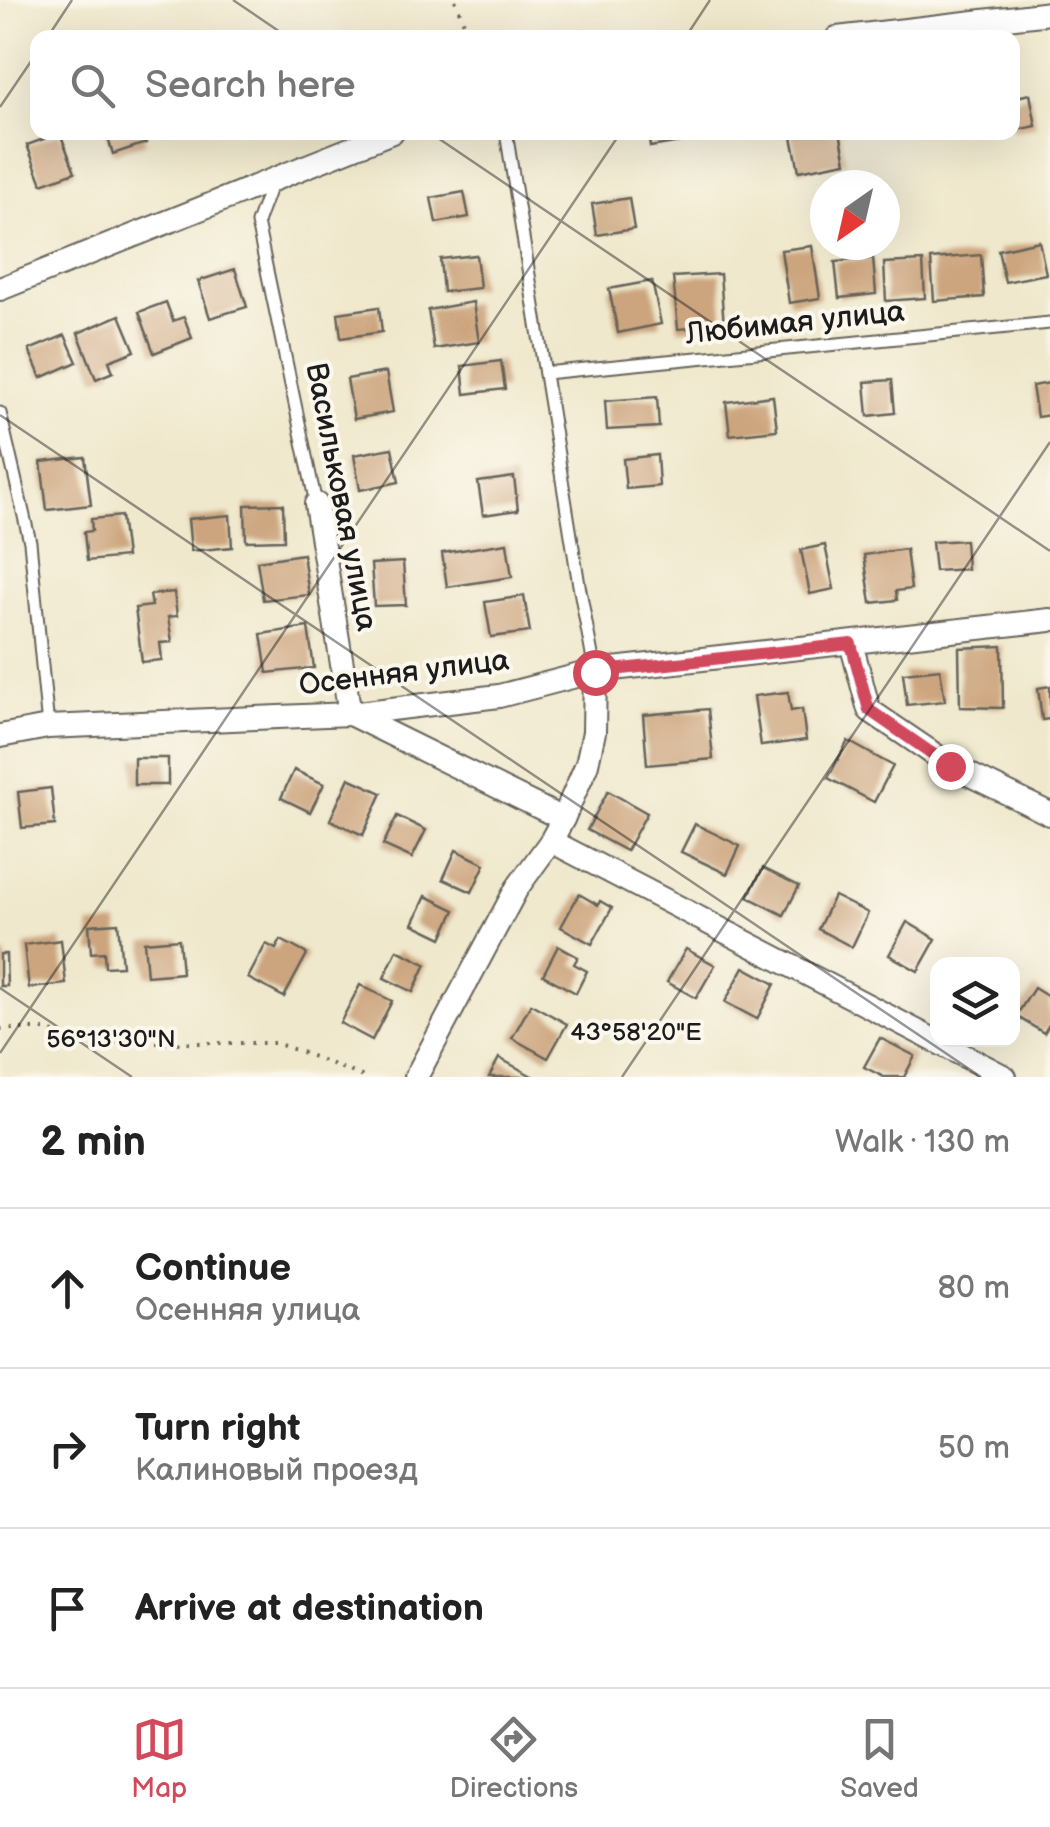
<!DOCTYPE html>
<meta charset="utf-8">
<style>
:root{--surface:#fff;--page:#f2f2f2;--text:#222;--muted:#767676;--line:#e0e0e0;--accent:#d1495b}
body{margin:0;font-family:"Balsamiq Sans",sans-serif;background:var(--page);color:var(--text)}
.controls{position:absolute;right:30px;bottom:30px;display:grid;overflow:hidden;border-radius:20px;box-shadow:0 10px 40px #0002}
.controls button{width:90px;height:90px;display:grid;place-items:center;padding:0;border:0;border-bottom:2px solid var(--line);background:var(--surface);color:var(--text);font:50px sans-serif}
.compass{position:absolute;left:810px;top:170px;width:90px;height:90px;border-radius:50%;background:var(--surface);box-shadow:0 10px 40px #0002;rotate:214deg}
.stop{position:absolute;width:30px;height:30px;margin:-22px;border:8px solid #d1495b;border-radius:50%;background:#fff}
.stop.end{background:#d1495b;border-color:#fff;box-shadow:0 2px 10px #0008}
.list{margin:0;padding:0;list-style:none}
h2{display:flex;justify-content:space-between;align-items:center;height:130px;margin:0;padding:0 40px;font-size:42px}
h2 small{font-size:32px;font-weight:400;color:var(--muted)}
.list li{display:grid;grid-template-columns:65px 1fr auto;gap:30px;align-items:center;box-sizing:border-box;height:160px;padding:0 40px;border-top:2px solid var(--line)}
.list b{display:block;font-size:38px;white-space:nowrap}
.list p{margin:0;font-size:32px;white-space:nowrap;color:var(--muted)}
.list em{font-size:32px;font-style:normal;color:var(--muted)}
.icon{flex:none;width:55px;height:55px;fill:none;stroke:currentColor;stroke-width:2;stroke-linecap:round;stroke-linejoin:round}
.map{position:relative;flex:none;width:1050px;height:1077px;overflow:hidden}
.search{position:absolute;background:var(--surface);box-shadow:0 10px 40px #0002;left:30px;right:30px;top:30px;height:110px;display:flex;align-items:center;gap:25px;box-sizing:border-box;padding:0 35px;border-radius:20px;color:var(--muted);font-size:38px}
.sheet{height:610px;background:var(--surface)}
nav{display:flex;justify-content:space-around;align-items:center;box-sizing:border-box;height:140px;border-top:2px solid var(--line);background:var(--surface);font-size:28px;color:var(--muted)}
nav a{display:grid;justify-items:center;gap:5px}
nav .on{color:var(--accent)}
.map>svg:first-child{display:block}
.building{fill:#cca47d}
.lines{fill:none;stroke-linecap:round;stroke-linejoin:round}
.lane-casing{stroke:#66635a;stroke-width:15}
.street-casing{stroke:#66635a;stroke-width:26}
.path{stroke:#66635a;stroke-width:4;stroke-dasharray:2.5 8;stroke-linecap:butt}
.lane{stroke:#fff;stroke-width:11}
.street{stroke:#fff;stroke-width:22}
.route{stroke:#d1495b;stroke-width:12}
.ticks{fill:none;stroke:#1c1c1c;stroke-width:2.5;stroke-opacity:0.45}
.labels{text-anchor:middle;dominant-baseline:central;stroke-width:8;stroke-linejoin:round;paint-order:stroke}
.street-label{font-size:30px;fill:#1c1c1c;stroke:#fbf7ec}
.ticks-label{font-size:25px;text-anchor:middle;fill:#1c1c1c;stroke:#fbf7ec;stroke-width:8;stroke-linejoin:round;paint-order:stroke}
</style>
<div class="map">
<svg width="1050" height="1077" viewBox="0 0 1050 1077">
<rect width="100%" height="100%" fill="#fbf7ec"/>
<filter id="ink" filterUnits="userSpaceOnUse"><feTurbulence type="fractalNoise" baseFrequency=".01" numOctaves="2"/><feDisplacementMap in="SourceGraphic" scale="20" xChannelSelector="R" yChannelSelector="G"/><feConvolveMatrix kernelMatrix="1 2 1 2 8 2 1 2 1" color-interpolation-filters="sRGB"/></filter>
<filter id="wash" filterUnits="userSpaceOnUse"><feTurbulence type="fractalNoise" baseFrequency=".0048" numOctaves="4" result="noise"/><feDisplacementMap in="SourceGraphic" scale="40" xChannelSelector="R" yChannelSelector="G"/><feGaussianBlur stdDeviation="2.25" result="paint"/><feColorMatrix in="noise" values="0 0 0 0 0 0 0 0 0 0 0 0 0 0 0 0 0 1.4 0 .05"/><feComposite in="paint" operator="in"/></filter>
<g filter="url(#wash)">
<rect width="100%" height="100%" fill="#efe8cc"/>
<g id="blocks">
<g class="building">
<path d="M1030,94L1036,126L1012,131V98Z"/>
<path d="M106,132H142L146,143L113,154Z"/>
<path d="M648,132H686L687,141L650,147Z"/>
<path d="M791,132H840L846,162L799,171Z"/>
<path d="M60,133L75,172L42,184L27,145Z"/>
<path d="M464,192L469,217L436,223L431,198Z"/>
<path d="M629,198L634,229L597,235L592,204Z"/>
<path d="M1039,241L1046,274L1005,282L998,250Z"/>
<path d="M812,246L820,298L789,303L781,250Z"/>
<path d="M476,255L480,288L443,292L440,259Z"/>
<path d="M981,255L984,297L934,301L931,259Z"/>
<path d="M873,258L876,294L839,298L835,262Z"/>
<path d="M923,261L925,298L886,301L884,263Z"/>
<path d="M235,269L247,307L210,318L198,281Z"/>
<path d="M720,274L724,326L678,329L673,277Z"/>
<path d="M652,281L661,324L618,333L609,289Z"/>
<path d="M166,302L173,321L184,317L192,338L154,353L139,312Z"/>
<path d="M473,302L479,342L434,349L428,310Z"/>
<path d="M379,307L382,332L341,338L338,313Z"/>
<path d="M120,315L135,351L109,361L113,372L96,379L78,333Z"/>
<path d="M65,335L77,362L41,378L29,350Z"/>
<path d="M501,361L505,389L465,394L462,366Z"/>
<path d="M386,372L393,412L354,419L347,379Z"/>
<path d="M892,380L895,413L868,416L865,382Z"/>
<path d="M1050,383V415L1037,417L1032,386Z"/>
<path d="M773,396L777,430L730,435L726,402Z"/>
<path d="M657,397L659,427L607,430L605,401Z"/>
<path d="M392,448L399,482L360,490L354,455Z"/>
<path d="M657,455L659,486L626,489L623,459Z"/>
<path d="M85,457L91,505L47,510L41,462Z"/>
<path d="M514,477L518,510L483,515L478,482Z"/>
<path d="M283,504L284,540L246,541L245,505Z"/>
<path d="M230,515L232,547L191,551L188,519Z"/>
<path d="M121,516L126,557L87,561L84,532L92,531L91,519Z"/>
<path d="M965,540L967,569L935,571L932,542Z"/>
<path d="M507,543L512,577L447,587L442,553Z"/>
<path d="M825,545L834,589L810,594L801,550Z"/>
<path d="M906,549L911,589L896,591L897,600L871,603L864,555Z"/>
<path d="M303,554L309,595L263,600L257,561Z"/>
<path d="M403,562L406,605L374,606L371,564Z"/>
<path d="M174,592L177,616L168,617L172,642L160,643L162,660L142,662L135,608L152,606L150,595Z"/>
<path d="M524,596L530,632L491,637L485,602Z"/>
<path d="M308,627L314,668L267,673L261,634Z"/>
<path d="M1002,646L1003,708L960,707L959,648Z"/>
<path d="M940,669L945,701L907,705L903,673Z"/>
<path d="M1050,686V719L1042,720L1038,688Z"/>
<path d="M788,692L791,711L802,709L806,740L761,746L754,696Z"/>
<path d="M708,709L713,759L647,765L643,715Z"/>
<path d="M848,741L893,766L874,802L828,778Z"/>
<rect x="134" y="758" width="34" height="27"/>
<path d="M294,770L324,784L310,812L281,798Z"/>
<path d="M349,778L382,793L363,835L330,820Z"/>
<path d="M51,788L55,825L22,828L18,792Z"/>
<path d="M608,791L647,813L626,851L587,830Z"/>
<path d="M397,816L426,830L412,858L383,845Z"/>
<path d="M695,824L740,846L727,874L681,852Z"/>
<path d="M456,850L485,864L472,892L443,879Z"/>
<path d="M763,868L799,886L784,915L748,897Z"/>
<path d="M579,894L598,905L600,901L612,908L592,944L561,927Z"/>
<path d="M426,896L455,910L442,938L413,924Z"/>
<path d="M834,896L868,913L852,947L818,929Z"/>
<path d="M907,922L936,939L918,971L889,955Z"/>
<path d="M118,923L122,966L105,967L104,952L91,953L89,925Z"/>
<path d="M179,939L182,973L147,976L144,942Z"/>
<path d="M61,940L66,984L29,988L24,945Z"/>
<path d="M281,940L307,954L284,997L248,978L266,944L276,949Z"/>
<path d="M558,946L578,957L574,964L587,971L576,993L543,975Z"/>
<path d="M686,949L715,965L696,998L667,982Z"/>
<path d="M397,950L426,964L413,992L384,978Z"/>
<path d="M0,954H6L7,986H0Z"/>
<path d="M744,967L775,984L757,1019L725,1002Z"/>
<path d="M360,985L392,1001L372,1040L340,1023Z"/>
<path d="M1034,988L1050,998V1023L1044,1033L1016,1016Z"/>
<path d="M531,1004L567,1024L548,1058L512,1038Z"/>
<path d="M880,1038L915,1056L904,1077H884L864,1067Z"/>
<path d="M499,1058L534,1077H489Z"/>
</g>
</g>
</g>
<g filter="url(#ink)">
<use href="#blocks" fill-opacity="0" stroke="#66635a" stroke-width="2.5"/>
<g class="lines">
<defs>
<g id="lane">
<path d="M506,132L579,585L595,671"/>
<path d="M272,182L257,223L316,504"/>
<path d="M545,373L1050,323"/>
<path d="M0,413L30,542L48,727"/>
</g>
<g id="street">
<path d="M837,38L1050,13"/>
<path d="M0,289L392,132"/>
<path d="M316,504L350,714L563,819"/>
<path d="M851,643L869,710L950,765L1050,814"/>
<path d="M0,736L48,727L350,714L499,696L595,671L1050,620"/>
<path d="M551,841L1005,1077"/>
<path d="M416,1077L517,888L551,841L563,819L587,764L594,732L595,671"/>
</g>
</defs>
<use href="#lane" class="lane-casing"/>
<use href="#street" class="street-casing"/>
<g class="path">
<path d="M455,0L470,38"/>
<path d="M0,1029H39L82,1040L121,1043H275L299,1051L364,1077"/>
</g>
<use href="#lane" class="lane"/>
<use href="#street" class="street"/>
</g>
</g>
<g class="lines" filter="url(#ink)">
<path class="route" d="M595,672L851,644L869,710L950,766"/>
</g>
<path class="ticks" d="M233,0L289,38M47,38L72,0M685,38L710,0M0,107L38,51M429,132L1050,551M0,415L981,1077M0,988L132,1077M0,1053L621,132M622,1077L1050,442"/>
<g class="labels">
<g class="street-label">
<text transform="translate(795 323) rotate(-6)">Любимая улица</text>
<text transform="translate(341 497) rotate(79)">Васильковая улица</text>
<text transform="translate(404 673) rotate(-7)">Осенняя улица</text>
</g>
</g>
<g class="ticks-label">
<text x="636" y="1040">43°58'20"E</text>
<text x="111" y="1047">56°13'30"N</text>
</g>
</svg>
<div class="controls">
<button><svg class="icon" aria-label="layers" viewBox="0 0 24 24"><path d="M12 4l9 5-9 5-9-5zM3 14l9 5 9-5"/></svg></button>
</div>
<svg class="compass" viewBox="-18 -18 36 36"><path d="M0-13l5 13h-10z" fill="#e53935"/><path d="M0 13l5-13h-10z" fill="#767676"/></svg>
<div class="stop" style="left:595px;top:672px"></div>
<div class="stop end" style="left:950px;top:766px"></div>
<div class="search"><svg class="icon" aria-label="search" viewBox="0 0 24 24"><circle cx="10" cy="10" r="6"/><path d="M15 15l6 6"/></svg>Search here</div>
</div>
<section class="sheet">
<h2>2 min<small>Walk · 130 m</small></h2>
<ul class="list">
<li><svg class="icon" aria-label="ahead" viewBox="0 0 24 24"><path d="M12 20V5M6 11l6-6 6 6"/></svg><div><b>Continue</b><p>Осенняя улица</p></div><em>80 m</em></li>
<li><svg class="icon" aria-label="right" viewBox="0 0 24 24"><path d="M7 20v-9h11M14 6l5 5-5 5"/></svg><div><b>Turn right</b><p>Калиновый проезд</p></div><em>50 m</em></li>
<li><svg class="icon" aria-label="arrive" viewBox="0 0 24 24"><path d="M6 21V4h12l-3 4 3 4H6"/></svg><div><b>Arrive at destination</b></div></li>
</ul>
</section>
<nav>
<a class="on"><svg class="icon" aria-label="map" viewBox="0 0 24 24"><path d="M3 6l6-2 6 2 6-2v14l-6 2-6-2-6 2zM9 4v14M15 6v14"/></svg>Map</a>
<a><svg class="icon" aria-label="directions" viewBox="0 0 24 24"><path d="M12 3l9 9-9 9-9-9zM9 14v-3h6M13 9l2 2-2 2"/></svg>Directions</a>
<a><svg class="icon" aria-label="saved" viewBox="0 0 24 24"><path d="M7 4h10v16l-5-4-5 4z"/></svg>Saved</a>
</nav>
